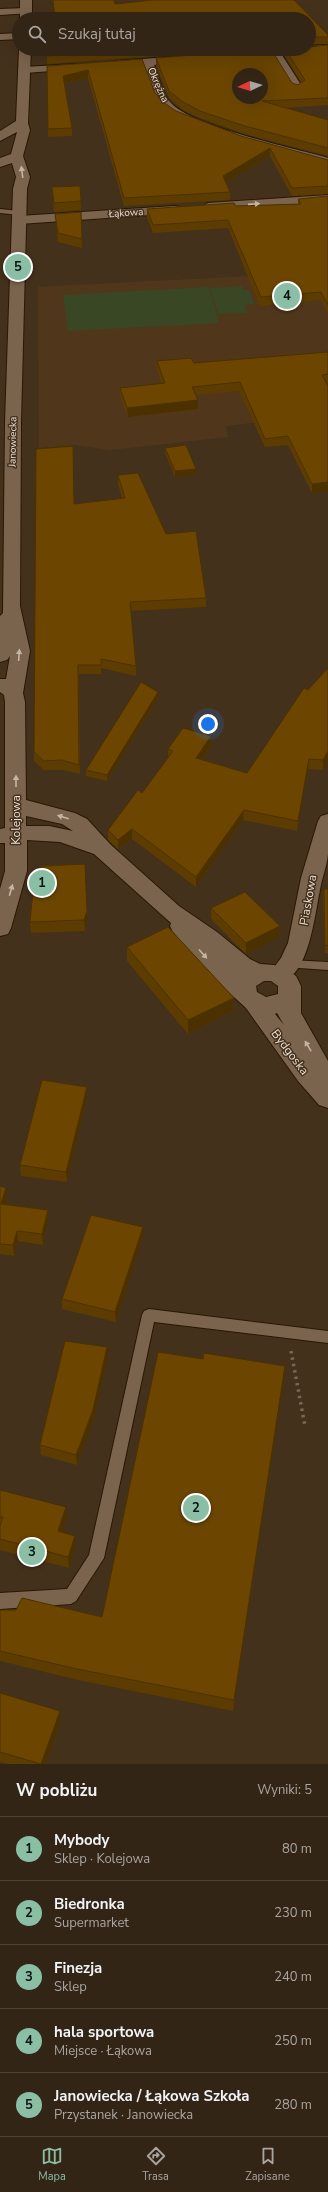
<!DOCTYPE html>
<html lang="pl">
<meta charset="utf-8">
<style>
:root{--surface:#332515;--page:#3b2d1e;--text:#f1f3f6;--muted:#a9a5a0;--line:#4e4234;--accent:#8abfa5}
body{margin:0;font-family:"Nunito Sans",sans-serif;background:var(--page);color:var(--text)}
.compass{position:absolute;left:232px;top:68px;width:36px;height:36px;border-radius:50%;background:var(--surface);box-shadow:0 4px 16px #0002;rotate:266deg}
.you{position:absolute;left:208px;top:724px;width:14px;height:14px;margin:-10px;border:3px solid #fff;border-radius:50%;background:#1a73e8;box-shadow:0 0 0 6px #1a73e833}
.badge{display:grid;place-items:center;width:26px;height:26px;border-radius:50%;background:var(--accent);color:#111;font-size:13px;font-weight:700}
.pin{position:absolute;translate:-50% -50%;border:2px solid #fff;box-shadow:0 1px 4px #0006}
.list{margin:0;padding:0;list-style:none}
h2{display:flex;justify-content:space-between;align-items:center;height:52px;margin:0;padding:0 16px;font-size:17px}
h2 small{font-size:13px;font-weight:400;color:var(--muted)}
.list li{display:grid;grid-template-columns:26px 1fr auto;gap:12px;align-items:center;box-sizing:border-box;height:64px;padding:0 16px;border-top:1px solid var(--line)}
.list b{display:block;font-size:15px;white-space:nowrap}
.list p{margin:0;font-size:13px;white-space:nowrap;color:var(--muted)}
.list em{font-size:13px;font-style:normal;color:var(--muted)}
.icon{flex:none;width:22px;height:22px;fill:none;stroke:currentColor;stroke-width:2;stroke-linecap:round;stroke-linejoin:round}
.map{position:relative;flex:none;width:328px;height:1764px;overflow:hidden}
.search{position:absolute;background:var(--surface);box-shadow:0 4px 16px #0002;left:12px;right:12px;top:12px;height:44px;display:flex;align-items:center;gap:10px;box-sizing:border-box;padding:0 14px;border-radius:22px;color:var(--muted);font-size:15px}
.sheet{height:372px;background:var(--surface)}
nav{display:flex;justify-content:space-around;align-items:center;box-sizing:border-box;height:56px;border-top:1px solid var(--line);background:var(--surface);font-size:11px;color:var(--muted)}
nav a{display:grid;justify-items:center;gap:2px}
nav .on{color:var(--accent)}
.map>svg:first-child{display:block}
.built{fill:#50371c}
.green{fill:#3a4724}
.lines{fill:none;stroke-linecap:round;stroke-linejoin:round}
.service-casing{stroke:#2a1804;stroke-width:2}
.minor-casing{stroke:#2a1804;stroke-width:2}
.tertiary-casing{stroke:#2a1804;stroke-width:2}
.path{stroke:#786754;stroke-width:3.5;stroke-dasharray:2.5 4;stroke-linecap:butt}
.service{fill:#7b644e;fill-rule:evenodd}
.minor{fill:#7b644e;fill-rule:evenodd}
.tertiary{fill:#7b644e;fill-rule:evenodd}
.wall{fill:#5d3c00}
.shaded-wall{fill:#4c3100}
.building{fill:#6c4600;stroke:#4c3100;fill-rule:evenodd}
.oneway{fill:#c5b5a4}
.labels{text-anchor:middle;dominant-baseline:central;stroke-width:3;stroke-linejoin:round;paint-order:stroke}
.far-street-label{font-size:10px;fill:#ede0d3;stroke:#44311c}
.street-label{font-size:12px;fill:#ede0d3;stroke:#44311c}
</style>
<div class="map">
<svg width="328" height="1764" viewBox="0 0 328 1764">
<rect width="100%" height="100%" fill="#44311c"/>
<path class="built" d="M328,272V414L226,426L228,437L110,450L76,445L39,448L38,287Z"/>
<g class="green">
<path d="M242,286L243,290H249L254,304L245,305L247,313L218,314L210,288Z"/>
<path d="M209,287L219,323L68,331L63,295Z"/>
</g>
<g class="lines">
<defs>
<g id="service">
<path d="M0,209L20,211L23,213L20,215L0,213Z"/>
<path d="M289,960L328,962V970L285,967L283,964L285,961Z"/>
<path d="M149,1309L328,1331V1343L154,1322L104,1558L76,1601L71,1604L0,1609V1593L67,1589L89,1555L142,1315L144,1311Z"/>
</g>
<g id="minor">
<path d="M26,8L30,9L31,11L30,13L0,15V9Z"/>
<path d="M19,33V39L0,40V34Z"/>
<path d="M328,45V51L282,55L303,88L297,91L293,90L272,55L245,57L239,54L245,51L309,49V46Z"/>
<path d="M184,56L188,57L190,59L188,61L154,65C159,76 162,95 172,104C195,127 293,148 328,158V166C290,156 191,133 164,109C153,99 149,79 143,65L115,67L109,64L115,61Z"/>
<path d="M76,64L82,67L80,69L24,73L18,70L24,67Z"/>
<path d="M328,195V203L208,211L202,207L208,203Z"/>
<path d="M175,206L180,207L182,210L180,213L19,224L12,220L19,216Z"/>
<path d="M328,814C328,827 328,841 328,854C327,866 322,878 320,890C315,912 308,991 272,980L269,974L281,958L288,943L301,878L318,821L321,816Z"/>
</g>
<g id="tertiary">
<rect x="20" y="0" width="12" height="19"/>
<path d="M19,49H31L28,123L30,130L23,156L30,177L27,189L21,422L20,606L30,651L23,693L25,702L26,800L75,813L87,819L111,845L179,906L217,932L250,959L260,964L274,965L287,969L296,976L301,986V1013L328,1061V1108L319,1105L298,1081L246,1008L202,968L173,932L170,926L171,923L94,854L60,842L27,840V871L11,928L8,934L0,936V889L5,871V843H0V829L5,828V702L4,695L0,692V679H6L10,656L7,660L0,662V616L3,613L5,422L13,189L16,177L12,163L0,167V158L11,154L17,132L0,141V131L16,121ZM26,816L62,824L73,831L49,826H26ZM264,981H271L278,986V994L266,997L257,992L256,986ZM277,1013L284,1025L275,1014Z"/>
</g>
</defs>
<use href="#service" class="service-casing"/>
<use href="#minor" class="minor-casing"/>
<use href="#tertiary" class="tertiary-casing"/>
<path class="path" d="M291,1351L305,1426"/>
<use href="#service" class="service"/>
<use href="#minor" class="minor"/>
<use href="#tertiary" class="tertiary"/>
</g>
<g class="wall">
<path d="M53,0H114L115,4L154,0H294L328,35V44H309V19H55Z"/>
<path d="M328,45V105L285,108L328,120V156L245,134L200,118L183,110L169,98L156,65V58L298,85L301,82L285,56V49Z"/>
<path d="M49,49H248L47,64V54L49,53Z"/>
<path d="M142,59L155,93L163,102L176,111L241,136L328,160V194L292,196L270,156L226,182L230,192V200L124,206L88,78L64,83L72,128V136L48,137L47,66Z"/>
<path d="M80,186L81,210L54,212L52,187Z"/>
<path d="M328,196V314L321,300L260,306L228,228L153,233L147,217V209L298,204V199Z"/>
<path d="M81,212L82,248L58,242L55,214Z"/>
<path d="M328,352V383H327L328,386V491L312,493L288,445L265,447L239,391L195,395L198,409L128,417L120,397V388L162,384L157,370V361L194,363Z"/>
<path d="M165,448L196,469V475L175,477L165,453Z"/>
<path d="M118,475L166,534L206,598V607L131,611L136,666V676L101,668V674H79L80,774L62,770H44L34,761V752L122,498L118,484Z"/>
<path d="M328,668V760L323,770L308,769L297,831L243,820L196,887L132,839L118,849L108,840V830L142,793L168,758V749L211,736V746L202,759L247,773L308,690Z"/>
<path d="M158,692V698L107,781L86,776V770Z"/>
<path d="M35,871L87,922L85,931L31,933L30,922Z"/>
<path d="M324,889H328V953H325L323,897Z"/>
<path d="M211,908L279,937L246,954L211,919Z"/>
<path d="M127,947L234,998L233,1011L188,1034L127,961Z"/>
<path d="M87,1098L67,1182L21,1176L20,1165Z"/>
<path d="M0,1186L7,1198L5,1204L48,1210V1221L43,1245L18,1241L14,1256L0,1254Z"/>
<path d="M143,1227V1237L116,1322L62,1309V1299Z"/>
<path d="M108,1357L94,1420L77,1465L41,1455L40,1445Z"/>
<path d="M284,1378L233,1711L78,1680L0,1661V1610L102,1617Z"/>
<path d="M0,1490L67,1518L62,1532L76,1547L69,1568L0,1550Z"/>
<path d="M0,1693L61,1721L46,1764H8L0,1762Z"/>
</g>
<g class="shaded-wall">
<path d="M88,70V78L63,83V76Z"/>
<path d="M270,148V156L223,184V176Z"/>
<path d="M198,400V409L128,417L127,408Z"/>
<path d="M196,469V475L175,477V471Z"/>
<path d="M328,482V491L312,493V484Z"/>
<path d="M158,692V698L107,781V775Z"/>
<path d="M211,736V746L196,768V758Z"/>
<path d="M328,751V760L323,770V760Z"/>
<path d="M309,759L308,769L297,831L298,821Z"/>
<path d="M244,810L243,820L196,887V877Z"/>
<path d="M132,829V839L118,849V840Z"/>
<path d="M86,875L87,922L85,931L84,920Z"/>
<path d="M280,926L279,937L246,954V943Z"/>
<path d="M234,998L233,1011L188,1034V1020Z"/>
<path d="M87,1087V1098L67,1182L66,1172Z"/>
<path d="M6,1188L7,1198L3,1214L1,1204Z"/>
<path d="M48,1210V1221L43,1245L42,1234Z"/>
<path d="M143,1227V1237L116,1322L115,1312Z"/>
<path d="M17,1231L18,1241L14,1256L13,1245Z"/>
<path d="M107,1347L108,1357L94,1420L77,1465L76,1455Z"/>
<path d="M285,1366L284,1378L233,1711L234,1700Z"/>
<path d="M66,1507L67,1518L59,1542L58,1531Z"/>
<path d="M75,1536L76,1547L69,1568L68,1557Z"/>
<path d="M60,1711L61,1721L46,1764H41Z"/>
</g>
<g class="building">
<path d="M53,0H114L115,4L154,0H294L328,35V37H309V38V19H55Z"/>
<path d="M328,45V98L262,101L328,120V148L245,126L200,111L183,102L169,91L156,58L271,49L292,83L298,85L305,80L285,49H309V47ZM238,74H262V98H238Z"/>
<path d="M49,49H148L47,56V54L50,53Z"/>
<path d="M142,59L155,93L163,102L176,111L241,136L328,160V186L292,188L270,148L223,176L230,192L124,198L88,70L63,76L72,128L48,129L47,66Z"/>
<path d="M80,186L81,201L54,203L52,187Z"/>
<path d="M328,196V305L321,292L261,297L228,220L153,225L147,209L234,203L236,206L301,204L298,199Z"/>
<path d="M81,212L82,239L58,233L55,214Z"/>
<path d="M328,352V374L322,375L328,386V482L312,484L288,436L265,439L240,382L192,387L198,400L127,408L120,388L165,383L157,361L191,358L194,363Z"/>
<path d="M186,445L196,469L175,471L165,448Z"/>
<path d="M73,446L74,504L125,498L118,475L138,473L166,534L196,531L206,598L130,602L136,666L101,659V665H78L79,765L62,760L44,761L34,752L36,449Z"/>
<path d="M328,668V751L323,760L309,759L298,821L244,810L196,877L132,829L118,840L108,830L138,790L142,793L173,751L168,749L183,728L211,736L196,758L247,773L304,688L308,690Z"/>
<path d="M141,682L158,692L107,775L86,770Z"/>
<path d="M85,864L87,911L84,920L30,922L35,871L42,866Z"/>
<path d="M324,889H328V945L325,946Z"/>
<path d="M245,892L280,926L246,943L211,908Z"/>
<path d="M168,927L234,998L188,1020L127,947Z"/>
<path d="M42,1080L87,1087L66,1172L20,1165Z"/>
<path d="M0,1186L6,1188L1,1204L48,1210L42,1234L17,1231L13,1245L0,1244Z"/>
<path d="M91,1215L143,1227L115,1312L62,1299Z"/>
<path d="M65,1341L107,1347L93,1410L76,1455L40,1445Z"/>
<path d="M158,1352L203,1359L204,1353L285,1366L234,1700L77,1669L0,1651V1610H16L22,1598L102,1617Z"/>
<path d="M0,1490L66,1507L58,1531L75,1536L68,1557L0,1539V1526L3,1517H0Z"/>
<path d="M0,1693L60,1711L41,1764L0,1752Z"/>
</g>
<defs><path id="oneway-solid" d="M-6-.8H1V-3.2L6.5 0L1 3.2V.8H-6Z"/></defs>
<g class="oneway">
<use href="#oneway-solid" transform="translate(22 172) rotate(-98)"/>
<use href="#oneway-solid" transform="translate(254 204) rotate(-4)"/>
<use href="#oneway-solid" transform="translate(19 655) rotate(-86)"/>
<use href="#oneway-solid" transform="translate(16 781) rotate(-90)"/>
<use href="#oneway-solid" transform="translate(63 817) rotate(-163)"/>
<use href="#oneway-solid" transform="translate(11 890) rotate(-74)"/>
<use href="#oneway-solid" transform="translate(203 954) rotate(48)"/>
<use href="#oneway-solid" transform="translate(308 1046) rotate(-121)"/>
</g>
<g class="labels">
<g class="far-street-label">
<text transform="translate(158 85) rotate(66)">Okrężna</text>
<text transform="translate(126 213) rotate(-4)">Łąkowa</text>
<text transform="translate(13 442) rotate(-89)">Janowiecka</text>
</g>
<g class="street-label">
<text transform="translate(16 820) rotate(-90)">Kolejowa</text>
<text transform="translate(308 900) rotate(-80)">Piaskowa</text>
<text transform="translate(290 1052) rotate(53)">Bydgoska</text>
</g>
</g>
</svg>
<svg class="compass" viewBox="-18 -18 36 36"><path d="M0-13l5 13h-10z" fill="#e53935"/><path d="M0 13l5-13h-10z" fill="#a9a5a0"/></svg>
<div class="you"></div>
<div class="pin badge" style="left:42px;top:883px">1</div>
<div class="pin badge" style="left:196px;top:1508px">2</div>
<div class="pin badge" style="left:32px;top:1552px">3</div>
<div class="pin badge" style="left:287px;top:296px">4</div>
<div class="pin badge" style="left:18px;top:267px">5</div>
<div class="search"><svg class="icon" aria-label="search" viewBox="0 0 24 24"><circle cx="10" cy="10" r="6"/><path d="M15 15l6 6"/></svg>Szukaj tutaj</div>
</div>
<section class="sheet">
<h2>W pobliżu<small>Wyniki: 5</small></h2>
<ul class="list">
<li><span class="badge">1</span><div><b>Mybody</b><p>Sklep · Kolejowa</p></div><em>80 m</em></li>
<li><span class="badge">2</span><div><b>Biedronka</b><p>Supermarket</p></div><em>230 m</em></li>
<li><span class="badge">3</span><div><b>Finezja</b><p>Sklep</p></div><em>240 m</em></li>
<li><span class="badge">4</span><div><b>hala sportowa</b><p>Miejsce · Łąkowa</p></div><em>250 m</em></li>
<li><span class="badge">5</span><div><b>Janowiecka / Łąkowa Szkoła</b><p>Przystanek · Janowiecka</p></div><em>280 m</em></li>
</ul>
</section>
<nav>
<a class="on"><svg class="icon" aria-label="map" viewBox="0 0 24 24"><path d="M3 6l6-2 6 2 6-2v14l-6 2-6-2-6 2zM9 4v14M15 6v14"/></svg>Mapa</a>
<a><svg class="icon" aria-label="directions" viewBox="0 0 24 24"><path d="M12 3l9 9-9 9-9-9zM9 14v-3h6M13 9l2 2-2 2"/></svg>Trasa</a>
<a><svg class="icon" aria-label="saved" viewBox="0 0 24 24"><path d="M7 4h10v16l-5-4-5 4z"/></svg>Zapisane</a>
</nav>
